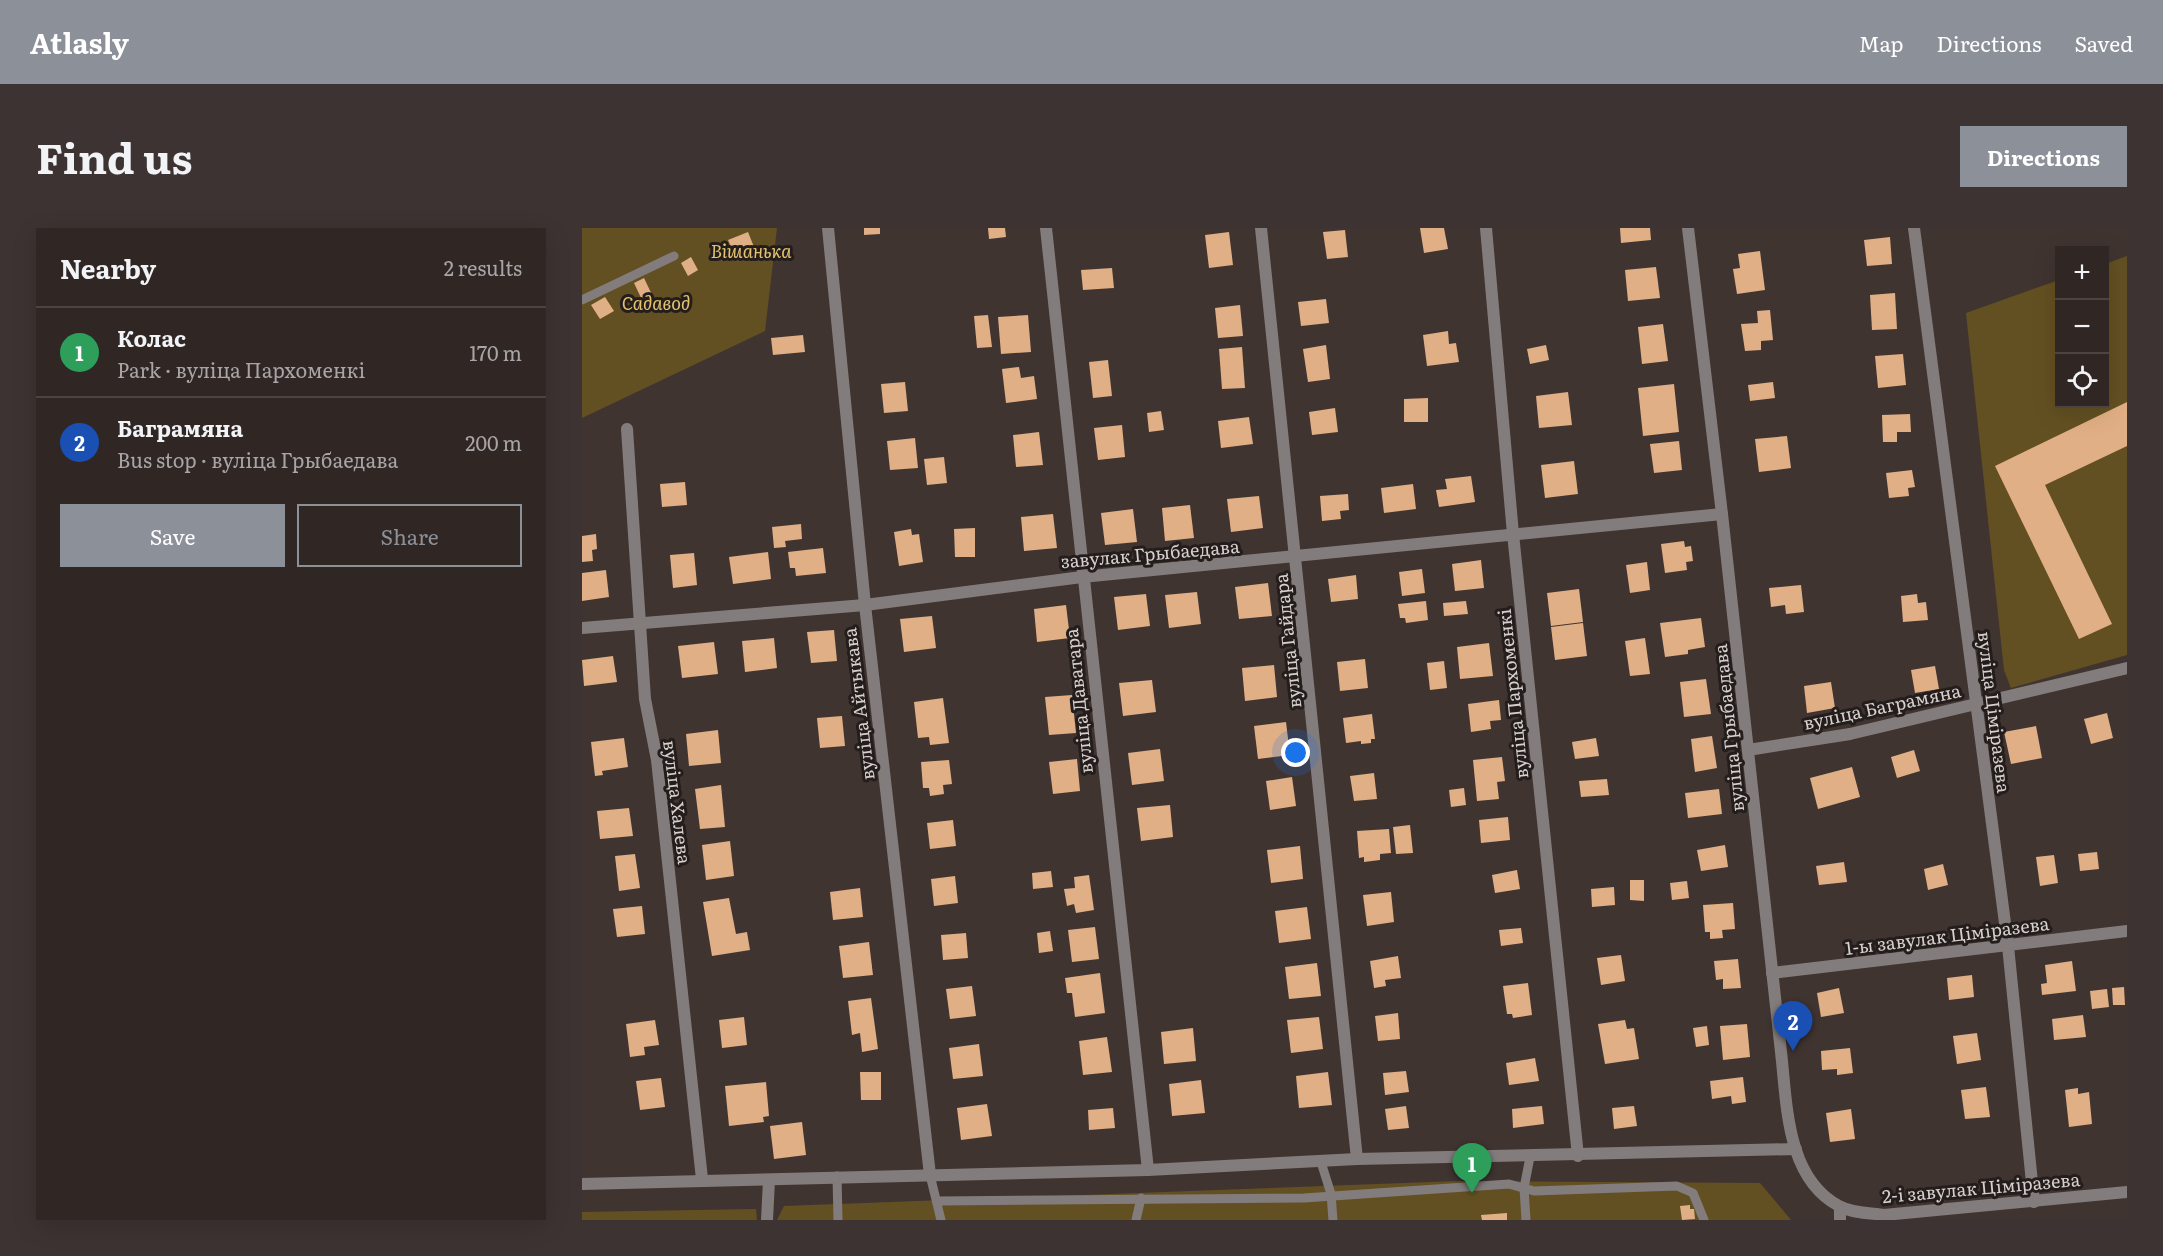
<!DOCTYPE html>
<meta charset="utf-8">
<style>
:root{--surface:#302725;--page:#3c3332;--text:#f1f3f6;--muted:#a8a5a7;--line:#4b4442;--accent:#8c9099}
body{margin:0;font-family:Literata,serif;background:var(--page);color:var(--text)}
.controls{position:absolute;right:18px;top:18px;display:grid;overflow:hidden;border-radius:0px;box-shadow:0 6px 24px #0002}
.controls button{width:54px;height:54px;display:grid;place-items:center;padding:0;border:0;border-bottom:2px solid var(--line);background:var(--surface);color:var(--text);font:30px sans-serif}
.you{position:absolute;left:714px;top:525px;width:21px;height:21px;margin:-15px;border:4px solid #fff;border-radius:50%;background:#1a73e8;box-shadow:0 0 0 9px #1a73e833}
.badge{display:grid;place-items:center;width:39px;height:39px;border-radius:50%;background:var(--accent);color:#fff;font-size:20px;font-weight:700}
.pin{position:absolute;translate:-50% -50px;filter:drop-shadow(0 2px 3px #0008)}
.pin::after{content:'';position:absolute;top:32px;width:21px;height:18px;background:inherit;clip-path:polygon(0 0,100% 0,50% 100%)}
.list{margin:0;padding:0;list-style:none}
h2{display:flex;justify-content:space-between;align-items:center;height:78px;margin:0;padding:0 24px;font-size:26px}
h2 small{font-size:20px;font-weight:400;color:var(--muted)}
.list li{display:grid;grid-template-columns:39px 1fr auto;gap:18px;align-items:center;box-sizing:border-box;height:90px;padding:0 24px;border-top:2px solid var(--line)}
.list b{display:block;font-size:22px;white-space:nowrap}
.list p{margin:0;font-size:20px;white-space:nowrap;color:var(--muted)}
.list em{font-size:20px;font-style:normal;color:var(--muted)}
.actions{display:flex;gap:12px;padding:18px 24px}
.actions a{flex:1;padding:14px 0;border:2px solid var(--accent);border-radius:0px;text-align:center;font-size:21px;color:var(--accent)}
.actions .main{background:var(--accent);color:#fff}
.icon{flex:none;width:33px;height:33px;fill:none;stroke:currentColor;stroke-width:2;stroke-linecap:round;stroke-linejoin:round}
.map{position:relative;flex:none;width:1545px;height:992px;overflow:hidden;border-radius:0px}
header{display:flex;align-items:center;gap:36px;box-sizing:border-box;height:84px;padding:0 30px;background:var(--accent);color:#fff}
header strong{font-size:28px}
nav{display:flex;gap:33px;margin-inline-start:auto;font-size:21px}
.intro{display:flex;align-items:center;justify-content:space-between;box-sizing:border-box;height:144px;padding:0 36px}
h1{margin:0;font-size:42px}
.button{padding:15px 27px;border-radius:0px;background:var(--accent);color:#fff;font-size:21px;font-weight:700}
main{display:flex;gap:36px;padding:0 36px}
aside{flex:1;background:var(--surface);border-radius:0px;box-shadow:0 6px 24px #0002}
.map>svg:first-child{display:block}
.green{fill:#635022}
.building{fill:#e1af85}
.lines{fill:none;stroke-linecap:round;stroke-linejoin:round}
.service{stroke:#837c7d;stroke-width:9}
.minor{stroke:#837c7d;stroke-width:12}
.tertiary{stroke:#837c7d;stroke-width:12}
.labels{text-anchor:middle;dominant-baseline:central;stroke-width:6;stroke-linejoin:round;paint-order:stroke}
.park-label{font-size:18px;font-style:italic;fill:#e5c26e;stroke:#231d1c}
.street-label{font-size:18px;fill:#d7cfcd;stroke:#231d1c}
</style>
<header>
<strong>Atlasly</strong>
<nav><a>Map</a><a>Directions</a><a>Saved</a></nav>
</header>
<div class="intro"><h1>Find us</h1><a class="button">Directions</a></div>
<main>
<aside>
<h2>Nearby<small>2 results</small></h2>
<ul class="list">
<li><span class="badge" style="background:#2e9e5b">1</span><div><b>Колас</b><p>Park · вуліца Пархоменкі</p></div><em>170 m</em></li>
<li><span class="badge" style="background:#1a4fb4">2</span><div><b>Баграмяна</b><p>Bus stop · вуліца Грыбаедава</p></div><em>200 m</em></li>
</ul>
<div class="actions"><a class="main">Save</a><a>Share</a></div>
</aside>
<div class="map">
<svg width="1545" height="992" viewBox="0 0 1545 992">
<rect width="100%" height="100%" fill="#403431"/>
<g class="green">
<path d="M0,0H195L183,103L0,190Z"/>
<path d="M1545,28V427L1429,460L1422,442L1384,85L1477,52L1478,176H1522L1523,36Z"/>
<path d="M876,953L1178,955L1209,992H195L202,978Z"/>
<path d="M174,981L175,992H0V984Z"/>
</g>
<g class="building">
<path d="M282,0H298V6L282,7Z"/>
<path d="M406,0H423L424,9L407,11Z"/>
<path d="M838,0H862L866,21L842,25Z"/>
<path d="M1038,0H1068L1069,12L1039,15Z"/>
<path d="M763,2L766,29L745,31L741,4Z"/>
<path d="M166,4L174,24L155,33L146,12Z"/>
<path d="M647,4L651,37L627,40L623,7Z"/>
<path d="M1308,9L1310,36L1285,38L1282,12Z"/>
<path d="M1178,23L1183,62L1155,66L1151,41L1158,40L1156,26Z"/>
<path d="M109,29L116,42L106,48L99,35Z"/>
<path d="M1074,39L1078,70L1046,73L1043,42Z"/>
<path d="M530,40L532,60L501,62L499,42Z"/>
<path d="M62,50L71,69L61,74L52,55Z"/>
<path d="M1313,65L1315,101L1290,102L1288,67Z"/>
<path d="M23,69L32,83L18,91L9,77Z"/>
<path d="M744,71L747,95L719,98L716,74Z"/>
<path d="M658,77L661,108L636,110L633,80Z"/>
<path d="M1188,82L1191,112L1179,113V122L1163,123L1159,96L1176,95L1175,83Z"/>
<path d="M406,87L410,119L395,120L392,88Z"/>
<path d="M446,87L449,124L419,126L416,89Z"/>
<path d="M1081,96L1086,133L1060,136L1056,99Z"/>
<path d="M866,103L867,116L874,115L877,134L845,138L841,107Z"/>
<path d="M221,107L223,124L191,127L189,110Z"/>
<path d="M744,117L748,151L726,154L721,121Z"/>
<path d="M964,117L967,132L948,136L945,121Z"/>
<path d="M660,119L663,160L640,161L637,121Z"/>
<path d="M1321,126L1324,157L1296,160L1293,128Z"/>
<path d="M526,132L530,168L511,170L507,134Z"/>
<path d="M437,139L439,150L452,148L455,171L424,175L420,141Z"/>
<path d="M323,154L326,183L302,185L299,156Z"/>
<path d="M1191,154L1193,170L1168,173L1166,157Z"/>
<path d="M1092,156L1097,204L1061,208L1056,160Z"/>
<path d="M986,164L990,197L957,200L954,168Z"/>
<path d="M846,170V194H822V171Z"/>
<path d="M1545,174V218L1463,257L1530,396L1497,411L1413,238Z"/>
<path d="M753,180L756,204L730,207L727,184Z"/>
<path d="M579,183L582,202L567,204L565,185Z"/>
<path d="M1328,186L1329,204H1315V214H1301L1300,187Z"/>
<path d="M667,189L671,216L639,220L636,193Z"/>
<path d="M540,197L543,229L516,232L512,200Z"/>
<path d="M457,204L461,237L434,239L431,207Z"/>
<path d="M1205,208L1209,240L1177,244L1173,211Z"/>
<path d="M333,210L336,240L308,242L305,213Z"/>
<path d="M1097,213L1100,242L1072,245L1068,216Z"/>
<path d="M362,229L365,255L345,257L342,231Z"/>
<path d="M992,233L996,266L963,270L959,237Z"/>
<path d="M1330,242L1333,259L1326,260L1327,268L1307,270L1304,245Z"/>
<path d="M889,248L893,274L857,279L854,262L865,261L863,251Z"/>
<path d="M103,254L105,277L80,279L78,256Z"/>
<path d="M831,256L834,281L802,285L799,260Z"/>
<path d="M766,266L767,282L758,283L759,291L740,293L738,268Z"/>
<path d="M677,268L681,300L649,304L645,271Z"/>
<path d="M608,277L612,310L583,313L580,280Z"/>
<path d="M551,281L555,314L523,317L519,285Z"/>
<path d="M471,286L475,320L442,323L439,289Z"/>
<path d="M219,296L220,311L203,313L204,319L192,320L190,299Z"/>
<path d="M393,300V329H373L372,301Z"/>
<path d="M329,301L330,307L337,306L341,334L317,338L312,304Z"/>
<path d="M14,306L15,321L10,322L11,333L0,334V308Z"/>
<path d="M1102,313L1103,319L1109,318L1111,333L1104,334L1105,342L1083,345L1079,316Z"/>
<path d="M241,320L244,345L214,348L213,340H208L206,324Z"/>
<path d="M186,324L189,351L151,356L147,329Z"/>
<path d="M112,325L115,357L91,360L88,327Z"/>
<path d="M899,332L902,360L873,363L870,336Z"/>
<path d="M1065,334L1068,362L1048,365L1044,337Z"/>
<path d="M840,341L843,365L820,368L817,344Z"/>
<path d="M24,342L27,369L0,373V345Z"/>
<path d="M774,347L776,371L749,374L746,351Z"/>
<path d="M686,355L690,388L657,391L653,359Z"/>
<path d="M1219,357L1222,384L1204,386L1203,377L1189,379L1187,360Z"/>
<path d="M997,361L1001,394L969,398L965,365Z"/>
<path d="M615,364L619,396L587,400L583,367Z"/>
<path d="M564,366L568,398L536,402L532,369Z"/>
<path d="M1335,366L1336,375L1344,374L1346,392L1321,394L1319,368Z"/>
<path d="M844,373L846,392L824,395L823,390H818L816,376Z"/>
<path d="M884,373L886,386L862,388L861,375Z"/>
<path d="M484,377L488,410L455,414L452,381Z"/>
<path d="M350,388L354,420L322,424L318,391Z"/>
<path d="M1119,390L1123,419L1106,422V426L1083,429L1078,395Z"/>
<path d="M1001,395L1005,428L973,432L969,399Z"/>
<path d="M252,402L255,433L229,435L225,404Z"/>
<path d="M192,410L195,440L163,444L160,413Z"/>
<path d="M1063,410L1068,446L1048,448L1043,413Z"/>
<path d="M132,414L136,446L100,450L96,418Z"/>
<path d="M907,415L911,448L878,451L875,419Z"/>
<path d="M31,428L35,454L2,458L0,432Z"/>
<path d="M783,431L786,460L758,463L755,434Z"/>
<path d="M862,433L865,460L848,462L845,435Z"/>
<path d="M692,437L695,469L663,473L660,440Z"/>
<path d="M1353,438L1357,461L1333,465L1329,442Z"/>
<path d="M1124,451L1129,486L1102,489L1098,454Z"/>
<path d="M570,452L574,484L541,488L537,455Z"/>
<path d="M1249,454L1253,480L1225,485L1222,458Z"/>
<path d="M490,467L494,505L467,507L463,469Z"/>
<path d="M361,470L367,515L348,517L347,509L336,510L332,474Z"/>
<path d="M917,472L919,492L908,493L909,501L889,504L886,476Z"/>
<path d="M1525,485L1531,510L1509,516L1502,491Z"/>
<path d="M790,486L793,511H789V515L779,516V513L764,515L761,490Z"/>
<path d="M260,488L263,518L238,520L235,490Z"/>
<path d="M704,494L708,527L676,531L672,498Z"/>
<path d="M1454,498L1460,530L1429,536L1422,504Z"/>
<path d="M136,502L139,535L107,538L104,506Z"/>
<path d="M1130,508L1135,540L1113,544L1109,511Z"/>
<path d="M42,510L46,539L20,543L21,547L13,548L9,514Z"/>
<path d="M1014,510L1017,528L993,531L990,514Z"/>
<path d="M578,521L582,553L550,557L546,525Z"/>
<path d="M1332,522L1338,543L1315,550L1309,529Z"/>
<path d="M920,529L923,553L915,554L917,571L895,573L891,532Z"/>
<path d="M495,531L498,563L471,566L467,534Z"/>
<path d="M367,532L370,556L361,557L362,566L348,568L347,560H341L339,534Z"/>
<path d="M1270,539L1278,569L1236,581L1228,550Z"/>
<path d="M792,545L795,571L772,573L768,548Z"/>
<path d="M710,549L714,578L688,582L684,553Z"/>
<path d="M1025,551L1027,567L999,569L997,553Z"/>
<path d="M139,557L143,599L118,601L113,561Z"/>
<path d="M882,560L884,577L869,579L867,562Z"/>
<path d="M1137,561L1140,586L1106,590L1103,565Z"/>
<path d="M588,577L591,609L559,613L555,580Z"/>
<path d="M47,580L51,608L18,611L15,583Z"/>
<path d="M926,589L928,612L899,615L897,592Z"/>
<path d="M371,592L374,618L348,621L345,595Z"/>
<path d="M828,597L831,625L814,626L811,599Z"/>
<path d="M807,601L809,625L798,626V632L782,634V629L777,630L775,603Z"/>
<path d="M148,613L152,648L124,652L120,617Z"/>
<path d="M1143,617L1146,639L1119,643L1115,622Z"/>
<path d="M718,618L721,651L689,655L685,622Z"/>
<path d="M1515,624L1517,641L1498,643L1496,626Z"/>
<path d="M53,626L58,660L37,663L33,628Z"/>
<path d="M1472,627L1476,655L1458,658L1454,629Z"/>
<path d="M1262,634L1265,654L1237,657L1234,638Z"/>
<path d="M1361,636L1366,657L1346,662L1342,641Z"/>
<path d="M935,642L938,661L913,665L910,647Z"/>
<path d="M469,643L471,659L451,661L450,645Z"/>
<path d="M507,647L512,682L494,685L492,676L485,678L482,661L493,660L492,649Z"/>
<path d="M373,648L376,675L352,678L349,651Z"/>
<path d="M1048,652H1062V673L1048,672Z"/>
<path d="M1105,653L1107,670L1090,672L1088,655Z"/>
<path d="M1032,659L1033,677L1010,679L1009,661Z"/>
<path d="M278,660L281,689L251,692L248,664Z"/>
<path d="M809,664L812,694L785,698L781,667Z"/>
<path d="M147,670L154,706L165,704L168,722L130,728L121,674Z"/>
<path d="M1151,675L1153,701L1140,702L1141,710L1128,711V704H1123L1121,677Z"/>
<path d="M60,678L63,706L35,709L31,681Z"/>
<path d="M725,679L729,711L697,715L693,683Z"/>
<path d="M513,699L517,731L490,734L486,702Z"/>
<path d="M939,700L941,715L919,718L917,702Z"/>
<path d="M468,703L471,723L457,725L455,705Z"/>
<path d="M384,705L386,730L361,732L359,707Z"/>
<path d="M287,714L291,747L261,750L257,718Z"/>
<path d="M1039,727L1043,753L1019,757L1015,730Z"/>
<path d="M816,728L819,750L803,752L804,758L792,760L788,733Z"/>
<path d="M1156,731L1159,760L1141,761V751L1134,752L1132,733Z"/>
<path d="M1490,733L1494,763L1460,767L1459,756L1465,755L1463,737Z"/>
<path d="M735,735L739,768L707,771L703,739Z"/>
<path d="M518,745L523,785L493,789L490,765H485L483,750Z"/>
<path d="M1390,747L1392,769L1367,772L1365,750Z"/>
<path d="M946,755L950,787L931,790L930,786H925L921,758Z"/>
<path d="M390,758L394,788L368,791L364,761Z"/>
<path d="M1542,759L1543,777H1531L1530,760Z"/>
<path d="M1257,760L1262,785L1239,789L1235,765Z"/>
<path d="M1525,761L1527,779L1510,781L1508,763Z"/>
<path d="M289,770L296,821L280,824L278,805L270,807L266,773Z"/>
<path d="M816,785L818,811L796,813L793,788Z"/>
<path d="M1501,787L1504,809L1472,812L1470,791Z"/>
<path d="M162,789L165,817L140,820L137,792Z"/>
<path d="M737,789L741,821L709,825L705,792Z"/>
<path d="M73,792L77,817L62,819L63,827L48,829L44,796Z"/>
<path d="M1043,792L1045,801L1052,800L1057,831L1023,836L1016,796Z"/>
<path d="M1165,796L1168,829L1141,832L1138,798Z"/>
<path d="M1125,798L1127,817L1114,819L1111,800Z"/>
<path d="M611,800L614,833L582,836L579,804Z"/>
<path d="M1395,805L1399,832L1375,836L1371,808Z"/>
<path d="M525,809L530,844L501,847L497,813Z"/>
<path d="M397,816L401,848L371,851L367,820Z"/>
<path d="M1268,820L1271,845L1255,847V841L1240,842L1239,823Z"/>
<path d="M953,830L957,853L927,857L924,835Z"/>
<path d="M824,843L827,864L803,867L801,845Z"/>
<path d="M278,844H299V872H279Z"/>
<path d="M746,844L750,877L717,880L714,848Z"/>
<path d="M1161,849L1164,874L1150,876L1149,868L1130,871L1128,853Z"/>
<path d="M79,850L83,879L58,882L54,853Z"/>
<path d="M619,852L623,885L590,888L587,856Z"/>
<path d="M184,854L187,888L181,889L182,894L147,898L143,858Z"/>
<path d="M1404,859L1408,889L1383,891L1379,862Z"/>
<path d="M1496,860V866L1507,864L1510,896L1487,899L1483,862Z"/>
<path d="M405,876L410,908L379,912L375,880Z"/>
<path d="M824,878L827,900L806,902L803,881Z"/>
<path d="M960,878L962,896L931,900L930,881Z"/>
<path d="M1052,878L1055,898L1032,901L1030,880Z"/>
<path d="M531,880L533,900L507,902L506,882Z"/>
<path d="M1269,881L1273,911L1248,914L1244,885Z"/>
<path d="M220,894L224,927L192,931L188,898Z"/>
<path d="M1108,977V981H1112L1113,991L1100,992L1098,978Z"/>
<path d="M925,985V992H900L899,987Z"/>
</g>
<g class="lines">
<g class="service">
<path d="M0,72L92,28"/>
<path d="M739,934L749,966L751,992"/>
<path d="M348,947L359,992"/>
<path d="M255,948L256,992"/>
<path d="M356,973L722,970L927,956L952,963L1095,958L1111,965L1122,992"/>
<path d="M554,992L559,970"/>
<path d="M944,992L942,960L948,929"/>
</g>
<g class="minor">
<path d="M246,0L283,377L348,947"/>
<path d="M464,0L566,942"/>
<path d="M679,0L775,931"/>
<path d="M904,0L931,306L996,928"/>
<path d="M1332,0L1426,718L1452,974"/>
<path d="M45,201L63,471L75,532L120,951"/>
<path d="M0,400L283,377L500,349L1140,286"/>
<path d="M1166,522L1268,506L1545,440"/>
<path d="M1190,745L1545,703"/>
<path d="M0,956L566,942L775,931L1214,921"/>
<path d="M1258,979V992"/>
<path d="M185,992L187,952"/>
</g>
<path class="tertiary" d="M1106,0L1140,286L1199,824C1205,876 1204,950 1257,978C1270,985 1287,985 1302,987L1545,964"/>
</g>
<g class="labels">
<g class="park-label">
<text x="169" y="22">Вішанька</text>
<text x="74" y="74">Садавод</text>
</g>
<g class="street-label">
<text transform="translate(568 325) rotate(-5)">завулак Грыбаедава</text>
<text transform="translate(705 413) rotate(-96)">вуліца Гайдара</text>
<text transform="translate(930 466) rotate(-96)">вуліца Пархоменкі</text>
<text transform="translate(496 473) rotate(-96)">вуліца Даватара</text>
<text transform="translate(276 476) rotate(-97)">вуліца Айтыкава</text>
<text transform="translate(1300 478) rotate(-12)">вуліца Баграмяна</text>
<text transform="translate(1413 484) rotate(83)">вуліца Ціміразева</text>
<text transform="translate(1146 500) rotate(-96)">вуліца Грыбаедава</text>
<text transform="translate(96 574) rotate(83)">вуліца Халева</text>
<text transform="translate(1365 707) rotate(-7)">1-ы завулак Ціміразева</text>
<text transform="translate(1399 959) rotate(-5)">2-і завулак Ціміразева</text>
</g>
</g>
</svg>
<div class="controls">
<button>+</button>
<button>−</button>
<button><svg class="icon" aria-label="locate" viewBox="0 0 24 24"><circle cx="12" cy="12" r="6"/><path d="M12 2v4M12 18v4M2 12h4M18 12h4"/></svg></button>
</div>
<div class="you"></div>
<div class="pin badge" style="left:890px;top:965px;background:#2e9e5b">1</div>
<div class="pin badge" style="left:1211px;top:823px;background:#1a4fb4">2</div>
</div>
</main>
